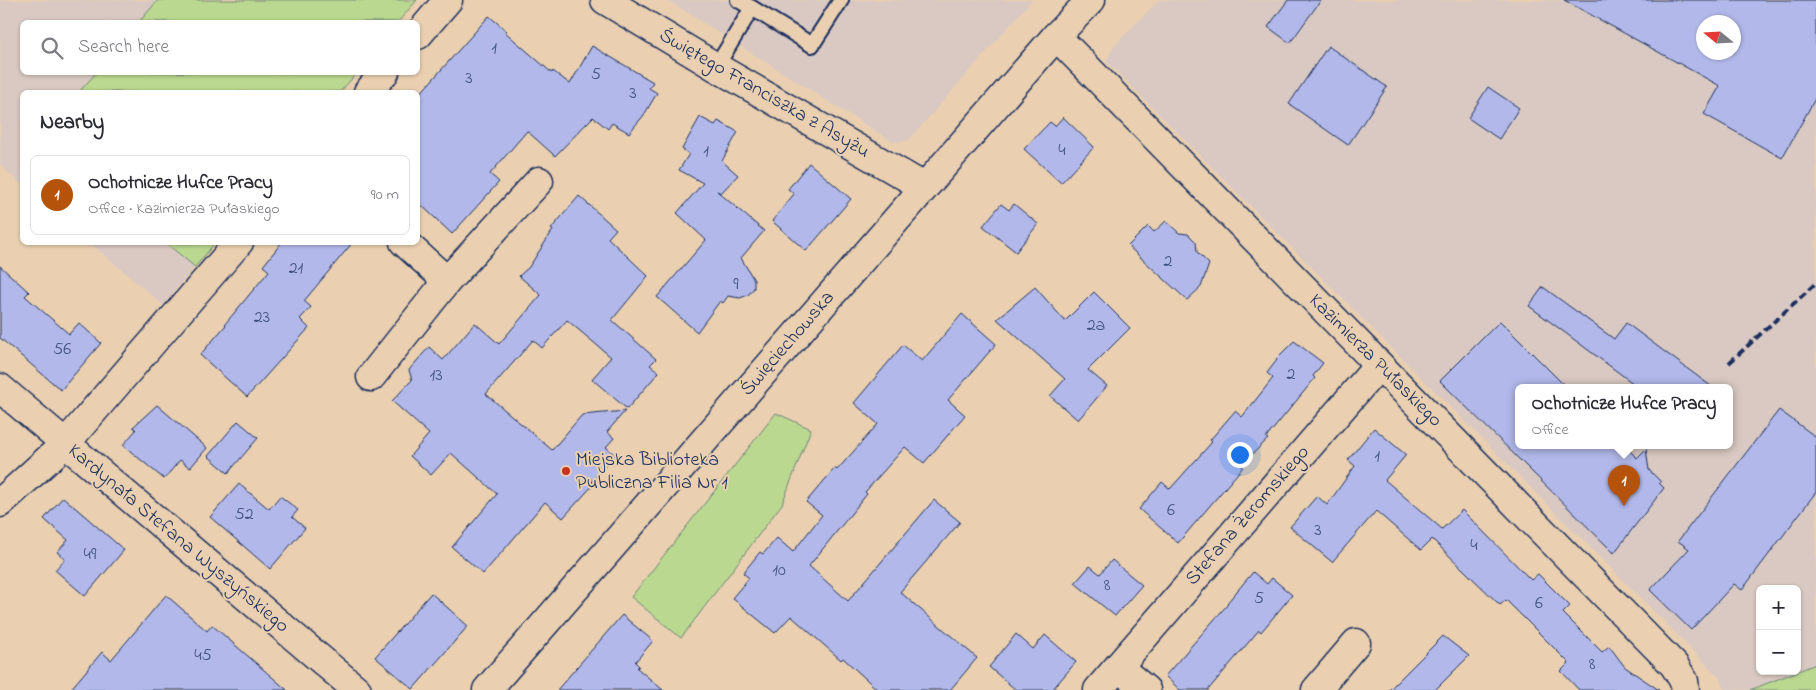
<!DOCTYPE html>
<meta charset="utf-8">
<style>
:root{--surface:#fff;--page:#f7f7f7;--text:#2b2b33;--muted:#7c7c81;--line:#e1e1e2;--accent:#b45309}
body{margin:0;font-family:"Indie Flower",sans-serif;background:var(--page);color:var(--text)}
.controls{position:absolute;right:15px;bottom:15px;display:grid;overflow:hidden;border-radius:8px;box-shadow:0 1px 4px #0004}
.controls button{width:45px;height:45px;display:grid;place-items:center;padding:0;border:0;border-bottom:1px solid var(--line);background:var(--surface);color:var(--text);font:25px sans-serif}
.compass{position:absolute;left:1696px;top:15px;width:45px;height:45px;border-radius:50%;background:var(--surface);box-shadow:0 1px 4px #0004;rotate:288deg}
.you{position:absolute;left:1239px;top:454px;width:18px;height:18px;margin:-12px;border:4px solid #fff;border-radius:50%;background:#1a73e8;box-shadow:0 0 0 8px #1a73e833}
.badge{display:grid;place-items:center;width:32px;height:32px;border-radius:50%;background:var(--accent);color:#fff;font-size:16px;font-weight:700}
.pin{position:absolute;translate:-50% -41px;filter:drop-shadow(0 1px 2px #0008)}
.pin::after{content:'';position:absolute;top:26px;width:18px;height:15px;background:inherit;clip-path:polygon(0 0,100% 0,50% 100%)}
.popup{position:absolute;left:1515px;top:384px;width:218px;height:65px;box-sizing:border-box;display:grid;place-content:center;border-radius:8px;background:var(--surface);filter:drop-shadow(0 1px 4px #0005);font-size:16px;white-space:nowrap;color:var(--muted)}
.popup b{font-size:19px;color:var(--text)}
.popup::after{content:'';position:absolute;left:50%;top:100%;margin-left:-10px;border:10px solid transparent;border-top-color:var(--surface)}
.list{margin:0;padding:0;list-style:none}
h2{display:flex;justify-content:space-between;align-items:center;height:65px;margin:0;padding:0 20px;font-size:21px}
h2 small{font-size:16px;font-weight:400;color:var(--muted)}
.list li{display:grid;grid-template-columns:32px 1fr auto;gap:15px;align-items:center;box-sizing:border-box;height:80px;margin:0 10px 10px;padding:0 10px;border:1px solid var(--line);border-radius:8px}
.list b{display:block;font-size:19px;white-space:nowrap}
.list p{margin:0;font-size:16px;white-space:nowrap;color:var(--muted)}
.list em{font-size:16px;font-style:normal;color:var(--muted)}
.icon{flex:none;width:28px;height:28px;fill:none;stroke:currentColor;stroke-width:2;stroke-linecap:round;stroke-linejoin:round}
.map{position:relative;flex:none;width:1816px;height:690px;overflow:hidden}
.search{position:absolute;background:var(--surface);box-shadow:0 1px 4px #0004;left:20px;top:20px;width:400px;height:55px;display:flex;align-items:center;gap:12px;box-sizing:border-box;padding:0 18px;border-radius:8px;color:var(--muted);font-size:19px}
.panel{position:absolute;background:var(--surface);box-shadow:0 1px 4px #0004;left:20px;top:90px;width:400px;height:155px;border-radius:8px}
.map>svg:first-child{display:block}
.built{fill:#d9c9c2;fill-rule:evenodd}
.green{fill:#bbd890;stroke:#6b8477}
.building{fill:#b2b9ea;stroke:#1b2f5e;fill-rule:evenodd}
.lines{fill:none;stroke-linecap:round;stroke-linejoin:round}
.service-casing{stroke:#1b2f5e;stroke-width:18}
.minor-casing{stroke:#1b2f5e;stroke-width:31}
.tertiary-casing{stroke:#1b2f5e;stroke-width:31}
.service{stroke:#ead0b1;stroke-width:14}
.minor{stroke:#ead0b1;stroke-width:28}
.tertiary{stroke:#ead0b1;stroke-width:28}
.rail{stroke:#1b2f5e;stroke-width:4;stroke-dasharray:8 4;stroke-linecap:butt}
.poi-dot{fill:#c8321e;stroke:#ead0b1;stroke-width:2}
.labels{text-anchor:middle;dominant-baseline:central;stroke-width:4;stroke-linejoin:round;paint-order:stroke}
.number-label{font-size:18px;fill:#415281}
.street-label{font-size:20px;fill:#1b2f5e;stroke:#ead0b1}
.poi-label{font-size:20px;fill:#1b2f5e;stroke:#ead0b1;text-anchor:start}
</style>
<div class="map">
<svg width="1816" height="690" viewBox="0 0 1816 690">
<rect width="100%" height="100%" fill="#ead0b1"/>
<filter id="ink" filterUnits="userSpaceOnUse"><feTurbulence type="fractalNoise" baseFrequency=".02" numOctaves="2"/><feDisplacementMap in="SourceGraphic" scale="10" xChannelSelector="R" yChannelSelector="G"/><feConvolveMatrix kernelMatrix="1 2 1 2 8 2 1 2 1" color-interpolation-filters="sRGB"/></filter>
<g filter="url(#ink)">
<g class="built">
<path d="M0,0H205L231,22H22V72L290,73L314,92H22V185L0,165Z"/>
<path d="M667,0H1032L909,140L893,142Z"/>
<path d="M1159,0H1816V664L1750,690H1724L1721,679L1106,61L1114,46ZM1704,22H1734V52H1704ZM1519,387H1729V445H1519ZM1760,589H1797V671H1760Z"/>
<path d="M90,243H215L163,305Z"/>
</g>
<g class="green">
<path d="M158,0H417L398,22H139Z"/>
<path d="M96,73V72L357,73L340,92H79Z"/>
<path d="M166,243H215L195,267Z"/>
<path d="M776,413L811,429L782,504L681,638L631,597Z"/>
<path d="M1816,664V690H1750Z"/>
</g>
<g class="building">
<path d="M1288,0H1321L1290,43L1268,27Z"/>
<path d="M1564,0H1816V97L1782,158L1704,114L1720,86ZM1704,22H1734V52H1704Z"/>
<path d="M489,16L507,31L505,32L552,73L553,71L570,84L592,46L653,82L649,88L657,93L644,115L629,133L612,123L608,129L593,117L555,156L527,131L490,174L499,182L452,234L418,202V96Z"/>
<path d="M1328,46L1387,87L1348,145L1289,104Z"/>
<path d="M1488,87L1519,108L1499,139L1468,118Z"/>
<path d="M700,117L715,125L718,121L738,132L722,161L738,175L721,193L717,191L764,231L741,258L754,280V288L748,295L740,298L728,296L723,303L720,301L697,332L657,297L706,240L677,213L703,183L679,170L689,154L682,149Z"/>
<path d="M1063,117L1094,147L1061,183L1024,149L1050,122L1055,126Z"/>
<path d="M809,163L851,199L806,251L772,221L794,194L788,189Z"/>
<path d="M579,196L616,229L608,238L648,276L612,320L656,359L650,365L659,372L627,409L592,379L611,357L567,320L542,348L533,340L486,394L552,450L582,415L625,411L607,432L614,438L606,447L615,455L591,482L594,484L563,518L545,502L483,574L452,547L497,494L451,453L431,475L410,456L429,434L392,401L412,380L409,370L429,347L443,360L475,323L499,344L541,295L519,276L529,267L553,230L551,229Z"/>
<path d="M1001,204L1009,210L1014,204L1038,224L1016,252L983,226Z"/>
<path d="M1166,221L1179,233L1188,234L1196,242L1197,252L1209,264L1201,287L1187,300L1128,246L1148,226L1154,232Z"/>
<path d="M282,242H353L304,301L311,307L300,319L309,328L247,397L200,355L226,325L225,324L269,271L263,266Z"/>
<path d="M0,266L29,292L25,296L69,334L79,323L101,343L61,390L0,338Z"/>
<path d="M1035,287L1065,321L1094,292L1130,328L1088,370L1107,386L1078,420L1050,396L1065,379L997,319Z"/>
<path d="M1543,287L1614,339L1626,323L1712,387H1638L1529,306Z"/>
<path d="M962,314L996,344L948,400L965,415L924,463L905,447L865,492L867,494L809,566L848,601L934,500L960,522L900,592L977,658L950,690H878L843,658L841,660L791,616L775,633L732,598L749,578L743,573L760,552L763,554L777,538L793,552L822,515L806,502L835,468L837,470L878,424L854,403L903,345L922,361Z"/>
<path d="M1500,321L1566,387H1519V445H1624L1637,458L1646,449L1649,470L1661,482L1659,483L1664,488L1614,553L1440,381Z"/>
<path d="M1294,341L1323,363L1313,376L1315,378L1266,438L1268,439L1241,465L1243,467L1178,543L1139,509L1162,482L1170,489L1212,442L1210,440L1235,411L1242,417L1273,378L1267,373L1277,360L1276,359Z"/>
<path d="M157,405L207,448L190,468L180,460L164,479L123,445L136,430L133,427Z"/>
<path d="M1779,410L1816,437V492L1742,590L1734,584L1691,630L1650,590L1689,549L1678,541Z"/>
<path d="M238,421L258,438L228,473L208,456Z"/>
<path d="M1374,428L1406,455L1385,480L1442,529L1462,510L1531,580L1538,574L1570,606L1563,613L1602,652L1609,646L1625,667L1659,690H1579L1561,671L1569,663L1506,600L1500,605L1432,539L1421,550L1376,511L1332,562L1290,527L1317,496L1327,505L1355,466L1348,460Z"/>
<path d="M239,484L269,509L280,496L298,510L292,517L305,528L270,569L210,517Z"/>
<path d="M63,497L124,550L85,596L55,570L65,559L57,552L68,540L44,519Z"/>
<path d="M1112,560L1142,585L1115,616L1075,583L1090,566L1100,574Z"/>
<path d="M1253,572L1267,584L1272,578L1292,595L1261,632L1259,630L1208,690H1180L1165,676L1228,604L1227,603Z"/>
<path d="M431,593L468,626L413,689L375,657Z"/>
<path d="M166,595L207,631L212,625L287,690H70L102,652L111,660Z"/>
<path d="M622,615L653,641L635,662L639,666L637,668L663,690H557Z"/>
<path d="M1016,634L1033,649L1045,635L1076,662L1052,690H1016L989,667Z"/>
<path d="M1443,636L1469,656L1435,690H1389Z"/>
</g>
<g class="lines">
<defs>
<g id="service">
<path d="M738,0L752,8"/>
<path d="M716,67L752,8L812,45L841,0"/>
</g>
<g id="minor">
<path d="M418,35L448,0"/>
<path d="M1056,36L1674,665L1684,681L1685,690"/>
<path d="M368,92L385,72"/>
<path d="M404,242L447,281L539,181"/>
<path d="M371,377L447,281"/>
<path d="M0,388L357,690"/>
<path d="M0,503L65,444L239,242"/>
<path d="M1118,667L1146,690"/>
<path d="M1098,690L1379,365"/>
<path d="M1316,690L1356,643"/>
</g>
<g id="tertiary">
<path d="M605,0L716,67L924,187"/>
<path d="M487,690L977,127L1056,36L1091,0"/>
</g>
</defs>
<use href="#service" class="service-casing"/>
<use href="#minor" class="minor-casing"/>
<use href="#tertiary" class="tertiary-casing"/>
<use href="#service" class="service"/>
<use href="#minor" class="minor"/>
<use href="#tertiary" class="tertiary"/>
<path class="rail" d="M1729,363L1816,283"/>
</g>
</g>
<circle class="poi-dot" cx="566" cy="471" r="5"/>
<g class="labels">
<g class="number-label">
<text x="494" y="49">1</text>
<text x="596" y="75">5</text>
<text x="469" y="79">3</text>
<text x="633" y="94">3</text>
<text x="1062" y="151">4</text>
<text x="706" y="152">1</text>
<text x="1168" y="262">2</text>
<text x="296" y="269">21</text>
<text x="736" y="285">9</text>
<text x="262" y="318">23</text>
<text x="1096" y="326">2a</text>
<text x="62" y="350">56</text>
<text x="1291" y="375">2</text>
<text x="436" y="376">13</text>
<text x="1377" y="457">1</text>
<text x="1171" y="511">6</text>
<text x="244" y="515">52</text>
<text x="1318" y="531">3</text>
<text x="1474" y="546">4</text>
<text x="90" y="555">49</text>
<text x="779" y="571">10</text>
<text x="1107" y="586">8</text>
<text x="1259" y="599">5</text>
<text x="1539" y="604">6</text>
<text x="203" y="656">45</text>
<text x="1592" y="665">8</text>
</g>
<g class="street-label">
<text transform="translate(764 94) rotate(30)">Świętego Franciszka z Asyżu</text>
<text transform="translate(788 344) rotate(-49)">Święciechowska</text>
<text transform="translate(1375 361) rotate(45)">Kazimierza Pułaskiego</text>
<text transform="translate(1248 516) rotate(-49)">Stefana Żeromskiego</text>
<text transform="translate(178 539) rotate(40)">Kardynała Stefana Wyszyńskiego</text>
</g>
<g class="poi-label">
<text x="576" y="460">Miejska Biblioteka<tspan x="576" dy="23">Publiczna Filia Nr 1</tspan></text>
</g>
</g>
</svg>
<div class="controls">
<button>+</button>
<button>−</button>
</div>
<svg class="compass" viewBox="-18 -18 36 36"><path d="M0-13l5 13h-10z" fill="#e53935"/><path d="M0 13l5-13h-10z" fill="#7c7c81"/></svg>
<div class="you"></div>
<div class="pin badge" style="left:1624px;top:506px">1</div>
<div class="popup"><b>Ochotnicze Hufce Pracy</b>Office</div>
<div class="search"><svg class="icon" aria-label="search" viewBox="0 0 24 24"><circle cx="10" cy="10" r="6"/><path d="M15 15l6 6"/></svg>Search here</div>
<section class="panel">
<h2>Nearby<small></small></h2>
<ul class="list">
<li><span class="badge">1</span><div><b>Ochotnicze Hufce Pracy</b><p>Office · Kazimierza Pułaskiego</p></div><em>90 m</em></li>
</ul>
</section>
</div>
